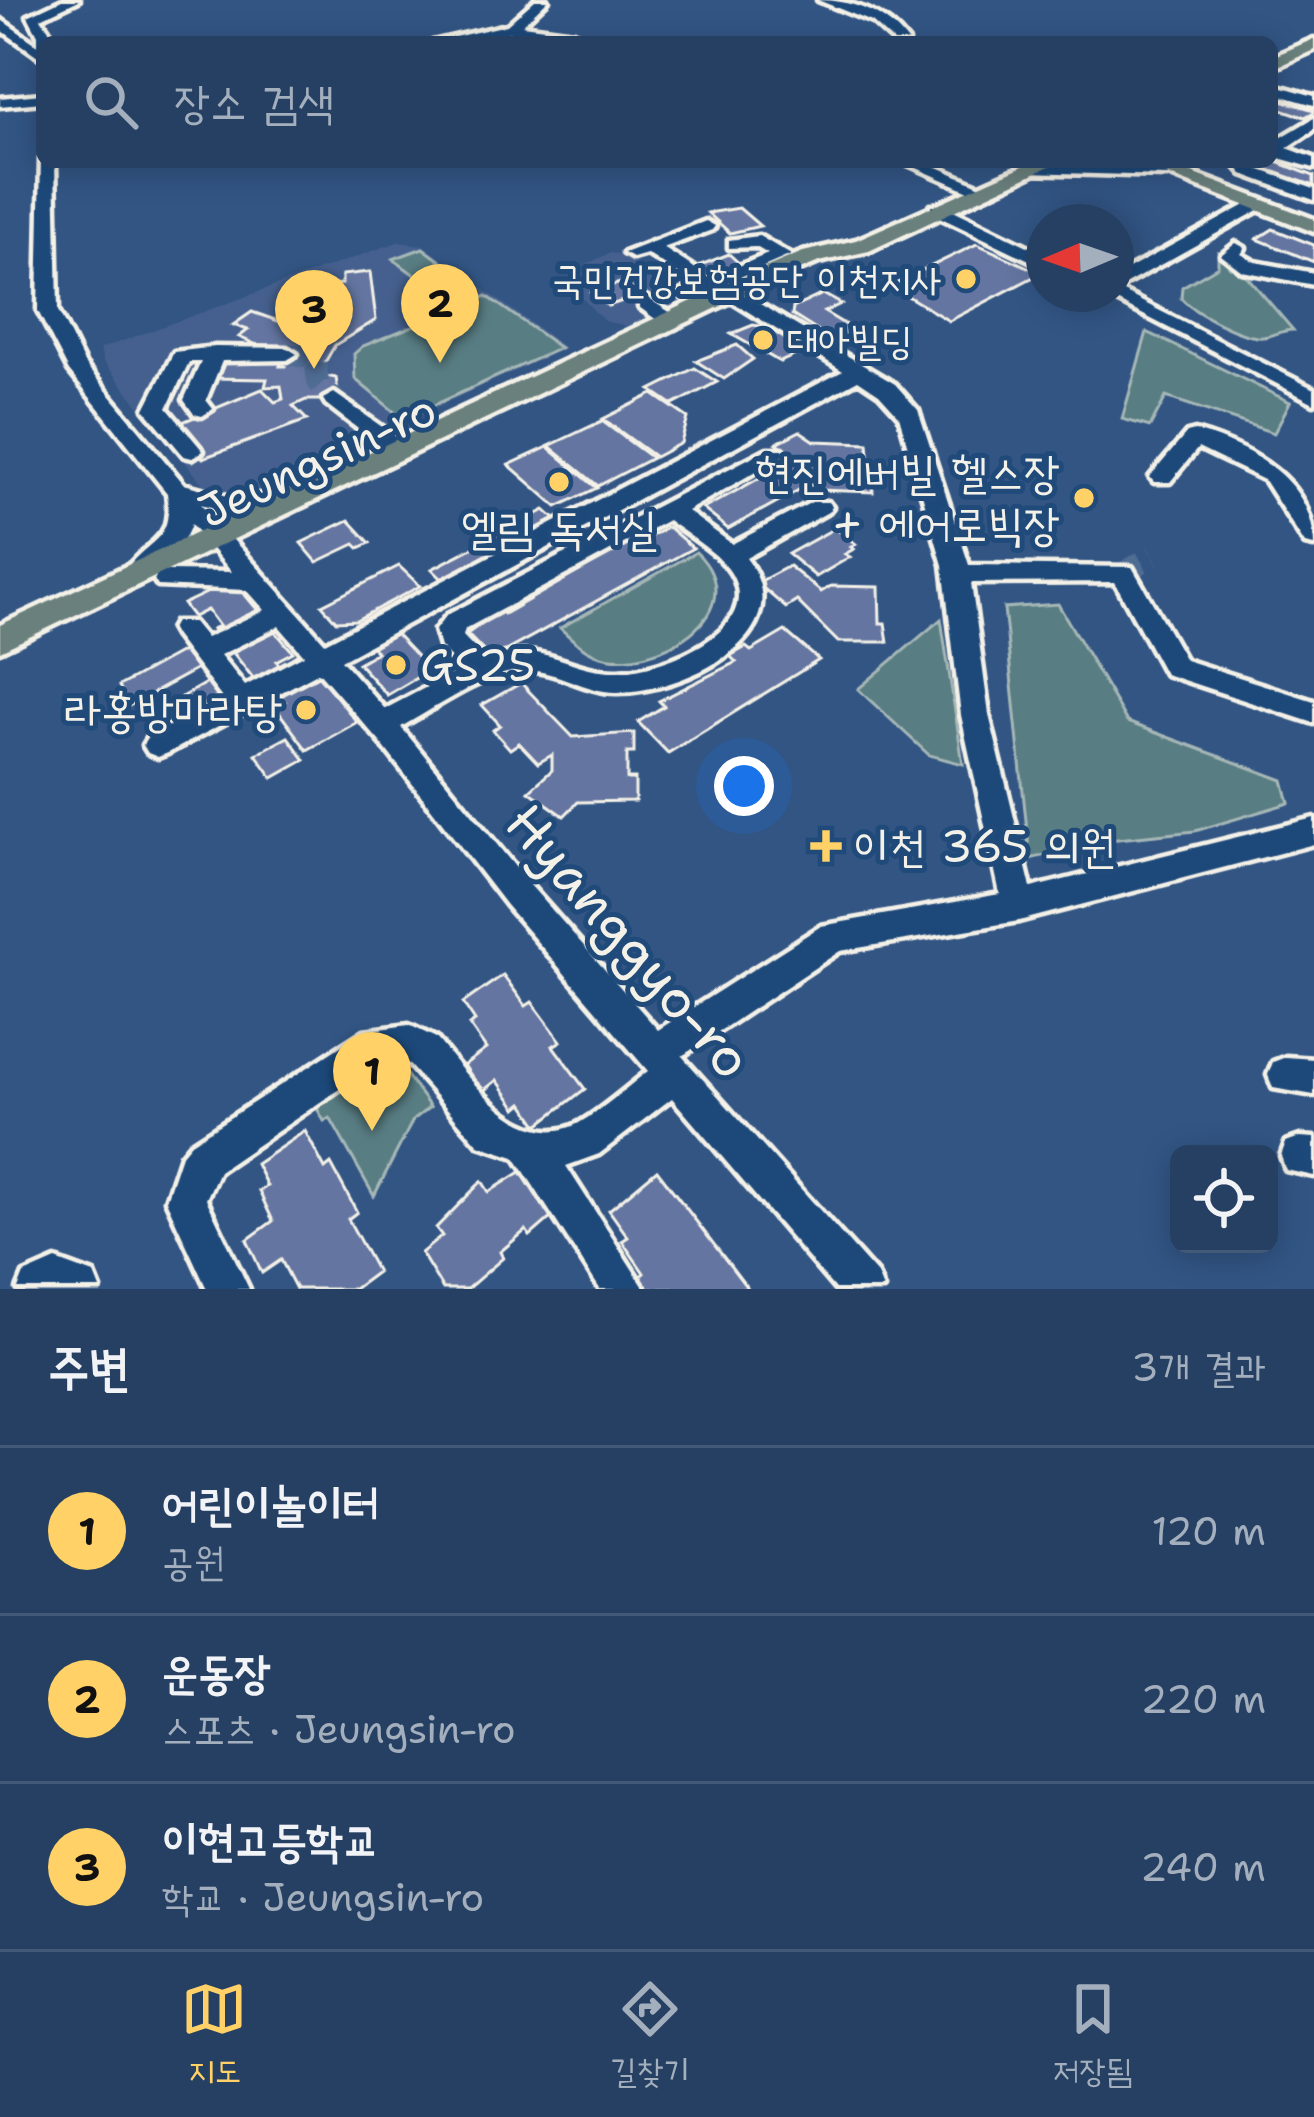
<!DOCTYPE html>
<html lang="ko">
<meta charset="utf-8">
<style>
:root{--surface:#264063;--page:#2e4769;--text:#f1f3f6;--muted:#a4afbe;--line:#425978;--accent:#ffd166}
body{margin:0;font-family:"Shantell Sans","Poor Story",sans-serif;background:var(--page);color:var(--text)}
.controls{position:absolute;right:36px;bottom:36px;display:grid;overflow:hidden;border-radius:18px;box-shadow:0 6px 30px #0003}
.controls button{width:108px;height:108px;display:grid;place-items:center;padding:0;border:0;border-bottom:3px solid var(--line);background:var(--surface);color:var(--text);font:60px sans-serif}
.compass{position:absolute;left:1026px;top:204px;width:108px;height:108px;border-radius:50%;background:var(--surface);box-shadow:0 6px 30px #0003;rotate:268deg}
.you{position:absolute;left:744px;top:786px;width:42px;height:42px;margin:-30px;border:9px solid #fff;border-radius:50%;background:#1a73e8;box-shadow:0 0 0 18px #1a73e833}
.badge{display:grid;place-items:center;width:78px;height:78px;border-radius:50%;background:var(--accent);color:#111;font-size:39px;font-weight:700}
.pin{position:absolute;translate:-50% -99px;filter:drop-shadow(0 3px 6px #0008)}
.pin::after{content:'';position:absolute;top:63px;width:42px;height:36px;background:inherit;clip-path:polygon(0 0,100% 0,50% 100%)}
.list{margin:0;padding:0;list-style:none}
h2{display:flex;justify-content:space-between;align-items:center;height:156px;margin:0;padding:0 48px;font-size:51px}
h2 small{font-size:39px;font-weight:400;color:var(--muted)}
.list li{display:grid;grid-template-columns:78px 1fr auto;gap:36px;align-items:center;box-sizing:border-box;height:168px;padding:0 48px;border-top:3px solid var(--line)}
.list b{display:block;font-size:45px;white-space:nowrap}
.list p{margin:0;font-size:39px;white-space:nowrap;color:var(--muted)}
.list em{font-size:39px;font-style:normal;color:var(--muted)}
.icon{flex:none;width:66px;height:66px;fill:none;stroke:currentColor;stroke-width:2;stroke-linecap:round;stroke-linejoin:round}
.map{position:relative;flex:none;width:1314px;height:1289px;overflow:hidden}
.search{position:absolute;background:var(--surface);box-shadow:0 6px 30px #0003;left:36px;right:36px;top:36px;height:132px;display:flex;align-items:center;gap:30px;box-sizing:border-box;padding:0 42px;border-radius:18px;color:var(--muted);font-size:45px}
.sheet{height:660px;background:var(--surface)}
nav{display:flex;justify-content:space-around;align-items:center;box-sizing:border-box;height:168px;border-top:3px solid var(--line);background:var(--surface);font-size:33px;color:var(--muted)}
nav a{display:grid;justify-items:center;gap:6px}
nav .on{color:var(--accent)}
.map>svg:first-child{display:block}
.built{fill:#45618e}
.green{fill:#587d83;stroke:#a6b7b6;stroke-width:3}
.building{fill:#6474a0;stroke:#f4f1e8;stroke-width:3}
.lines{fill:none;stroke-linecap:round;stroke-linejoin:round}
.minor-tunnel{stroke:#4f6c93;stroke-width:22;stroke-dasharray:22 12;stroke-linecap:butt}
.minor-casing{stroke:#f4f1e8;stroke-width:9}
.major-casing{stroke:#f4f1e8;stroke-width:9}
.minor{fill:#1f4a7a;fill-rule:evenodd}
.major{fill:#6a807d;fill-rule:evenodd}
.poi-dot{fill:#ffd166;stroke:#1f4a7a;stroke-width:4.5}
.labels{text-anchor:middle;dominant-baseline:central;stroke-width:10;stroke-linejoin:round;paint-order:stroke}
.far-poi-label{font-size:39px;fill:#f4f1e8;stroke:#1f4a7a;text-anchor:end}
.street-label{font-size:45px;fill:#f4f1e8;stroke:#1f4a7a}
.poi-label{font-size:45px;fill:#f4f1e8;stroke:#1f4a7a;text-anchor:end}
.near-street-label{font-size:54px;fill:#f4f1e8;stroke:#1f4a7a}
</style>
<div class="map">
<svg width="1314" height="1289" viewBox="0 0 1314 1289">
<rect width="100%" height="100%" fill="#325584"/>
<filter id="ink" filterUnits="userSpaceOnUse"><feTurbulence type="fractalNoise" baseFrequency=".00833" numOctaves="2"/><feDisplacementMap in="SourceGraphic" scale="24" xChannelSelector="R" yChannelSelector="G"/><feConvolveMatrix kernelMatrix="1 2 1 2 8 2 1 2 1" color-interpolation-filters="sRGB"/></filter>
<g filter="url(#ink)">
<g class="built">
<path d="M398,242L423,245L565,348L254,491L231,494H211L103,361L100,349Z"/>
<path d="M610,253L626,255L688,302L627,326L604,321L572,288L587,264Z"/>
</g>
<g class="green">
<path d="M423,248L473,285L443,296L393,259Z"/>
<path d="M1218,253L1230,267L1245,274L1293,330C1281,330 1273,336 1263,337C1244,339 1194,313 1181,298L1182,287L1218,266Z"/>
<path d="M487,296L560,348L403,419L355,379L354,354L363,346Z"/>
<path d="M1147,332L1290,402L1274,433L1166,397L1150,427L1122,419Z"/>
<path d="M696,552C758,612 653,674 598,655C583,650 572,639 560,628Z"/>
<path d="M1058,604L1127,722L1283,780L1289,803L1195,831L1108,840L1030,859L1004,608Z"/>
<path d="M941,619L963,764L929,755L858,689Z"/>
<path d="M374,1062L399,1065L430,1107L413,1120L374,1196L330,1118L324,1121L313,1101Z"/>
</g>
<g class="building">
<path d="M1275,98L1314,110V112L1305,117L1272,106Z"/>
<path d="M1272,160L1314,176V188L1253,165Z"/>
<path d="M739,208L760,226L730,233L708,213Z"/>
<path d="M1273,229L1314,245V262L1257,239Z"/>
<path d="M977,244L1041,273L949,321L891,286Z"/>
<path d="M729,254L741,265L705,279L690,269Z"/>
<path d="M370,272L376,320L335,345L324,364L321,375L336,378L338,391L326,400H306L293,406L307,420L203,458L175,425L262,389L275,402L283,399L281,386L265,387L267,379L210,378L218,360H282L280,366H285L288,359L239,337L248,330L233,325L252,312L313,333L332,320L330,285L342,284V275Z"/>
<path d="M623,282L640,295L608,306L591,293Z"/>
<path d="M823,294L841,304L824,312L849,327L842,331L853,337L838,344L792,315L793,308Z"/>
<path d="M753,325L767,327L804,351L780,362L731,334Z"/>
<path d="M737,345L753,359L724,379L696,361Z"/>
<path d="M695,368L717,382L673,405L651,390Z"/>
<path d="M653,394L688,418L681,443L655,457L603,419Z"/>
<path d="M602,421L652,458L598,486L549,446Z"/>
<path d="M800,431L815,441L868,443L873,492L819,490V485H808L728,529L703,509L798,457L777,443Z"/>
<path d="M548,447L597,488L557,507L509,465Z"/>
<path d="M545,510L556,520L443,580L432,569Z"/>
<path d="M349,520L370,543L359,548L355,544L317,562L301,543Z"/>
<path d="M668,527L693,548L491,659L467,634L500,610L504,614L636,539L640,542Z"/>
<path d="M835,528L856,544L851,547L854,549L845,554L850,557L816,577L788,554Z"/>
<path d="M399,566L420,586L356,620L336,621L322,605Z"/>
<path d="M789,566L821,592L831,586L879,587L880,623H885L888,642H838L797,601L786,608L757,583Z"/>
<path d="M217,588L241,590L261,614L217,636L212,629L219,626L207,610L193,617L183,604Z"/>
<path d="M273,629L293,652L276,661L284,669L257,683L231,650Z"/>
<path d="M393,631L430,670L387,695L358,663L377,652L369,644Z"/>
<path d="M785,631L819,660L668,753L638,722L664,706L659,701L736,662L730,656L746,647L751,651Z"/>
<path d="M188,648L204,665L129,706L119,686Z"/>
<path d="M315,670L357,722L307,750L275,707L285,701L276,690Z"/>
<path d="M213,679L231,698L154,741L143,719Z"/>
<path d="M521,683L573,737L634,733V753H627V779H635V801L578,802L564,816L529,791L552,770V755L538,763L519,743L510,749L493,730L500,725L482,705Z"/>
<path d="M288,737L305,760L273,778L256,754Z"/>
<path d="M503,975L526,1006L532,1002L561,1041L553,1046L585,1089L538,1125L523,1103L517,1108L497,1080L482,1092L464,1065L486,1049L469,1025L475,1021L463,1003Z"/>
<path d="M305,1131L325,1169L331,1164L357,1212L348,1219L377,1272L354,1289H296L281,1260L262,1273L247,1240L273,1221L259,1191L267,1186L256,1164Z"/>
<path d="M530,1166L561,1209L530,1236L526,1230L500,1252L503,1258L467,1289H443L421,1253L442,1236L436,1228L482,1181L489,1192Z"/>
<path d="M657,1170L748,1289H640L635,1281L644,1273L622,1241L628,1237L609,1210Z"/>
</g>
<g class="lines">
<g class="minor-tunnel">
<path d="M287,354L315,358L318,382L334,399"/>
<path d="M1123,573L1153,556"/>
</g>
<defs>
<g id="minor">
<path d="M62,0H79L41,18L52,35L50,42L38,45V35L28,16Z"/>
<path d="M535,0H548L522,25L574,32L589,42L511,32L461,42H433L507,25Z"/>
<path d="M818,0C853,0 886,13 908,42H894L872,22Z"/>
<path d="M0,19L42,48V59L0,29Z"/>
<path d="M1272,84L1314,96V105L1272,93Z"/>
<path d="M42,94V102L0,106V98Z"/>
<path d="M1314,118V130L1287,148L1314,158V168L1272,156V143Z"/>
<path d="M41,159L55,162L58,311L85,365L184,484L231,497L301,492L305,497L301,502L231,513L201,504L325,643L843,371L726,298L723,294L733,288L895,384L918,410L969,565L1132,567L1185,660L1314,701V723L1165,674L1115,582L971,583L989,715L1031,888L1314,818V844L1019,921L840,951L682,1056L877,1274L883,1289H835L672,1098L599,1154L566,1166L645,1289H600L515,1157L479,1145L405,1060H382L219,1171L206,1199L249,1289H207L166,1200L181,1155L191,1143L364,1031L409,1025L436,1038C467,1075 521,1155 579,1123C603,1109 626,1088 648,1071L506,905L381,743L319,672L168,753L158,757L148,753L143,745L148,737L222,698L175,636L171,629L175,622H193L206,638L265,610L247,590L158,586L154,580L158,574L167,571L232,572L191,524C183,548 164,568 140,577L127,568C152,536 173,542 167,493L69,371L38,311ZM858,380L879,394L899,416L943,565L961,715L1000,894L821,926L658,1030L530,885L401,727C435,708 480,676 517,671C552,666 582,692 616,692C681,693 805,636 746,558L828,512L832,507L828,502H812L732,544L687,511L786,454L783,449H767L447,615L435,630L440,647L461,669L385,709L341,660ZM668,520C689,536 718,552 731,573C766,631 661,670 619,671C565,672 548,638 485,659L463,636L465,629ZM279,626L304,655L245,686L220,655Z"/>
<path d="M903,162H926L990,190L976,194Z"/>
<path d="M1239,162H1259L1255,168L1314,189V200L1243,174L1236,166Z"/>
<path d="M1031,164L1167,166L1175,171L1167,176L1025,172L1023,169Z"/>
<path d="M1251,202L1266,206L1117,289L1314,389V403L1103,294H1116V276Z"/>
<path d="M931,205H943L1044,254V267L931,213Z"/>
<path d="M706,221L715,226L712,230L663,248L710,278L768,254L756,247L729,248V240L759,236L791,255L687,300L677,294L694,284L647,254L633,258L624,253Z"/>
<path d="M1236,243L1245,248L1241,254L1255,262L1314,273V285L1242,271L1221,255Z"/>
<path d="M646,297L679,318V326H665L639,307V299Z"/>
<path d="M215,347L287,348L297,354L287,360L222,361L206,400L213,409L202,416L194,414L184,400L201,362H189L167,408L203,451L192,458L184,456L145,409L174,352Z"/>
<path d="M334,393L405,443V453H389L326,404L323,399Z"/>
<path d="M1195,431C1252,447 1314,482 1314,546L1305,544L1264,480L1198,448L1170,482H1154L1150,477L1154,472L1187,433Z"/>
<path d="M1286,1057L1314,1059V1095L1273,1088L1268,1075L1273,1062Z"/>
<path d="M1300,1137L1314,1138V1176L1286,1170L1281,1156L1286,1142Z"/>
<path d="M56,1260L94,1274L100,1289H18L24,1274Z"/>
</g>
<g id="major">
<path d="M1314,39V50L1272,69V57Z"/>
<path d="M1032,162H1058L869,251L819,262L767,284L0,651V625L750,274L803,252L856,240Z"/>
<path d="M1135,162H1163L1314,219V232Z"/>
</g>
</defs>
<use href="#minor" class="minor-casing"/>
<use href="#major" class="major-casing"/>
<use href="#minor" class="minor"/>
<use href="#major" class="major"/>
</g>
</g>
<g class="poi-dot">
<circle cx="966" cy="279" r="12"/>
<circle cx="763" cy="340" r="12"/>
<circle cx="559" cy="482" r="12"/>
<circle cx="1084" cy="498" r="12"/>
<circle cx="396" cy="665" r="12"/>
<circle cx="306" cy="710" r="12"/>
<path d="M820 828h12v12h12v12h-12v12h-12v-12h-12v-12h12z"/>
</g>
<g class="labels">
<g class="far-poi-label">
<text x="942" y="279">국민건강보험공단 이천지사</text>
<text x="787" y="340" text-anchor="start">대아빌딩</text>
</g>
<g class="street-label">
<text transform="translate(317 460) rotate(-25)">Jeungsin-ro</text>
</g>
<g class="poi-label">
<text x="1060" y="472">현진에버빌 헬스장<tspan x="1060" dy="52">+ 에어로빅장</tspan></text>
<text x="559" y="528" text-anchor="middle">엘림 독서실</text>
<text x="420" y="665" text-anchor="start">GS25</text>
<text x="282" y="710">라홍방마라탕</text>
<text x="853" y="846" text-anchor="start">이천 365 의원</text>
</g>
<g class="near-street-label">
<text transform="translate(629 941) rotate(49)">Hyanggyo-ro</text>
</g>
</g>
</svg>
<div class="controls">
<button><svg class="icon" aria-label="locate" viewBox="0 0 24 24"><circle cx="12" cy="12" r="6"/><path d="M12 2v4M12 18v4M2 12h4M18 12h4"/></svg></button>
</div>
<svg class="compass" viewBox="-18 -18 36 36"><path d="M0-13l5 13h-10z" fill="#e53935"/><path d="M0 13l5-13h-10z" fill="#a4afbe"/></svg>
<div class="you"></div>
<div class="pin badge" style="left:372px;top:1131px">1</div>
<div class="pin badge" style="left:440px;top:363px">2</div>
<div class="pin badge" style="left:314px;top:369px">3</div>
<div class="search"><svg class="icon" aria-label="search" viewBox="0 0 24 24"><circle cx="10" cy="10" r="6"/><path d="M15 15l6 6"/></svg>장소 검색</div>
</div>
<section class="sheet">
<h2>주변<small>3개 결과</small></h2>
<ul class="list">
<li><span class="badge">1</span><div><b>어린이놀이터</b><p>공원</p></div><em>120 m</em></li>
<li><span class="badge">2</span><div><b>운동장</b><p>스포츠 · Jeungsin-ro</p></div><em>220 m</em></li>
<li><span class="badge">3</span><div><b>이현고등학교</b><p>학교 · Jeungsin-ro</p></div><em>240 m</em></li>
</ul>
</section>
<nav>
<a class="on"><svg class="icon" aria-label="map" viewBox="0 0 24 24"><path d="M3 6l6-2 6 2 6-2v14l-6 2-6-2-6 2zM9 4v14M15 6v14"/></svg>지도</a>
<a><svg class="icon" aria-label="directions" viewBox="0 0 24 24"><path d="M12 3l9 9-9 9-9-9zM9 14v-3h6M13 9l2 2-2 2"/></svg>길찾기</a>
<a><svg class="icon" aria-label="saved" viewBox="0 0 24 24"><path d="M7 4h10v16l-5-4-5 4z"/></svg>저장됨</a>
</nav>
